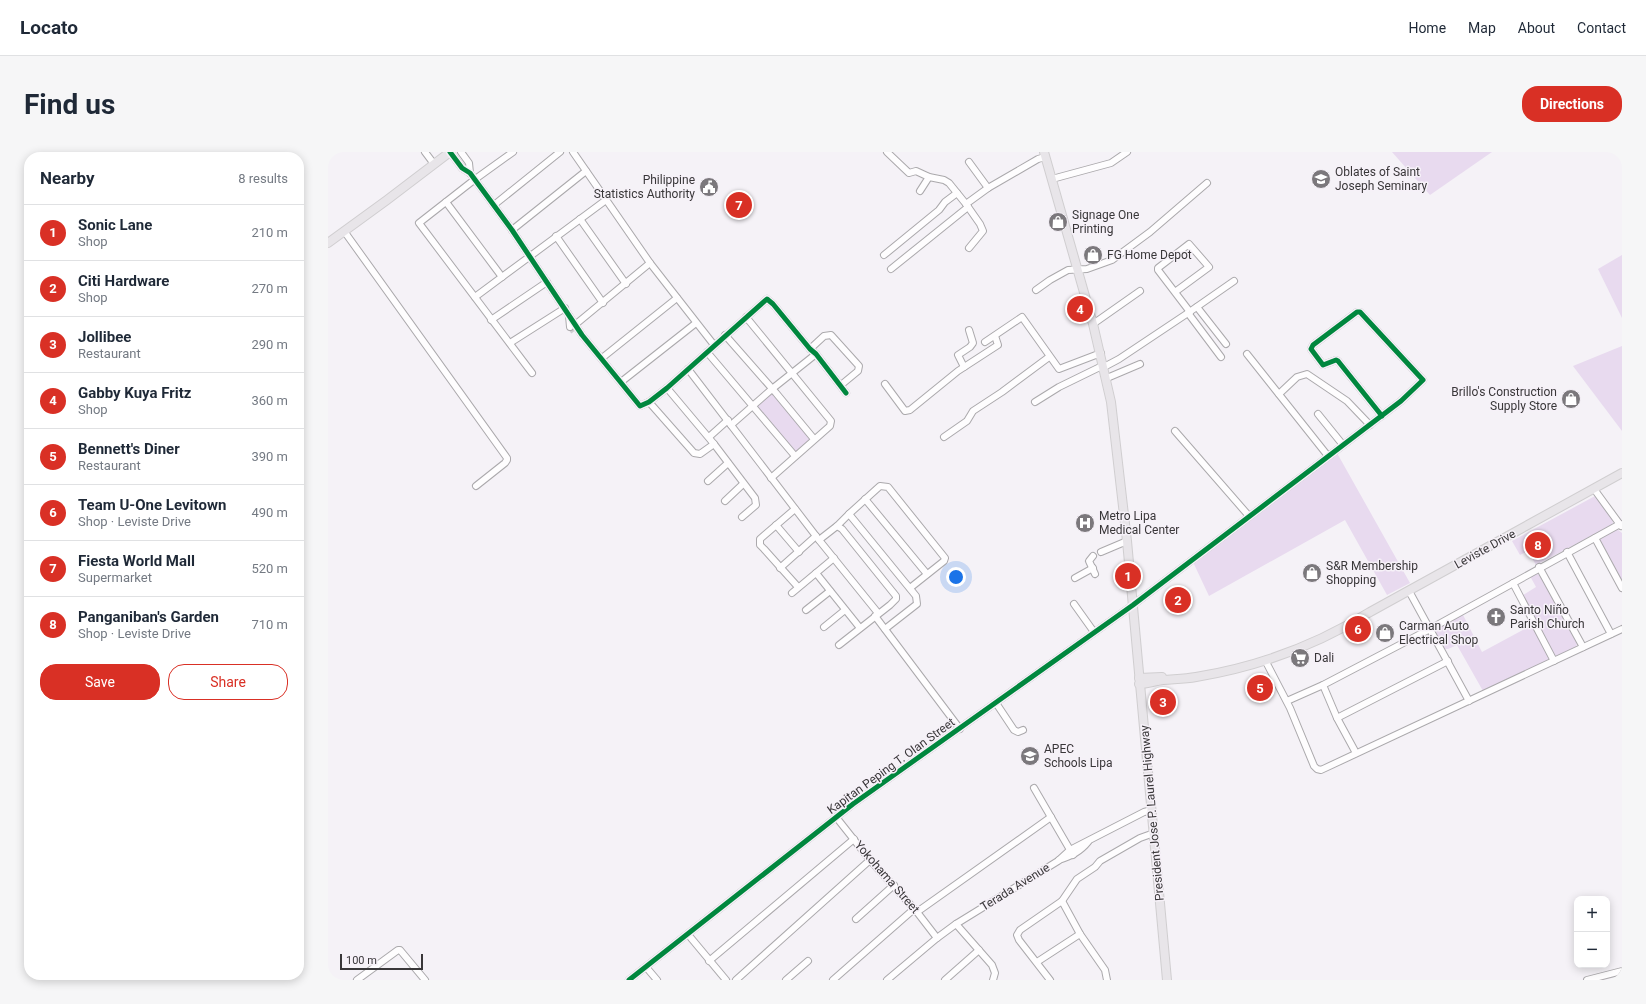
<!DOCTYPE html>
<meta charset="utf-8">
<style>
:root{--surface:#fff;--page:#f6f6f7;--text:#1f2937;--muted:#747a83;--line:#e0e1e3;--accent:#d93025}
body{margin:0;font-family:Roboto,sans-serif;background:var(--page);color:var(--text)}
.controls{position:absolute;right:12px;bottom:12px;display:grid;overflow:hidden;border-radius:8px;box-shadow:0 2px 10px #0003}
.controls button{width:36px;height:36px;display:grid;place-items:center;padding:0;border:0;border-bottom:1px solid var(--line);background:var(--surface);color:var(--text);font:20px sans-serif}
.scale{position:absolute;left:12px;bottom:10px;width:83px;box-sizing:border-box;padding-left:4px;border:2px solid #393739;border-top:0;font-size:11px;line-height:14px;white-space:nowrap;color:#393739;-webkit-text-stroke:3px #f6f1f8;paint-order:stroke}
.you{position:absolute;left:628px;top:425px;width:14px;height:14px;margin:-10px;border:3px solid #fff;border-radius:50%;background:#1a73e8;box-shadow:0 0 0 6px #1a73e833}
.badge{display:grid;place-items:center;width:26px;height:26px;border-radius:50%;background:var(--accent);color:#fff;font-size:13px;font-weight:700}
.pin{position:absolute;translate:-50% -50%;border:2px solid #fff;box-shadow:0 1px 4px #0006}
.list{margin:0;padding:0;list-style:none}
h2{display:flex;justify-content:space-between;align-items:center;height:52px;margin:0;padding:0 16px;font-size:17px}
h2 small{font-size:13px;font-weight:400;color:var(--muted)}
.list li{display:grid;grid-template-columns:26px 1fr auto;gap:12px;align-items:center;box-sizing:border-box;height:56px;padding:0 16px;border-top:1px solid var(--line)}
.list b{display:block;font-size:15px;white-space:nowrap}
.list p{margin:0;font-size:13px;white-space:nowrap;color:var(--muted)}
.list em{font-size:13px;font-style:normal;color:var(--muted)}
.actions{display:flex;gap:8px;padding:12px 16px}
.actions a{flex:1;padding:9px 0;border:1px solid var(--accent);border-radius:16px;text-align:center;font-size:14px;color:var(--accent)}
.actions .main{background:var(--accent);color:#fff}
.map{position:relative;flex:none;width:1294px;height:828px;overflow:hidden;border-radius:16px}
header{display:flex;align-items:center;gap:24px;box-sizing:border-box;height:56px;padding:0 20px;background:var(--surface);border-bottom:1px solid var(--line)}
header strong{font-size:19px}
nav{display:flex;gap:22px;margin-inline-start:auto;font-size:14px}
.intro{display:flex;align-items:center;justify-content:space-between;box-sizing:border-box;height:96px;padding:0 24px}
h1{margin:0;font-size:28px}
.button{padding:10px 18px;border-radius:16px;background:var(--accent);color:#fff;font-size:14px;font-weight:700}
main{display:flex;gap:24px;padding:0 24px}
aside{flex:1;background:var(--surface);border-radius:16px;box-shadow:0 2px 10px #0003}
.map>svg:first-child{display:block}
.green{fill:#e8daef}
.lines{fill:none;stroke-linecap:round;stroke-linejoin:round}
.minor-tunnel{stroke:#cfcdd1;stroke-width:6;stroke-dasharray:6 3;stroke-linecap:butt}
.minor-casing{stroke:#aba9ac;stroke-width:8}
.major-casing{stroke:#d0ced0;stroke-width:10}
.minor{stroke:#fefdfe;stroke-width:6}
.major{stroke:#e8e5e9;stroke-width:8}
.cycleway-casing{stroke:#f6f1f8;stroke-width:8}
.cycleway{stroke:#00873e;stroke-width:5}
.labels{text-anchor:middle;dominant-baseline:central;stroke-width:3;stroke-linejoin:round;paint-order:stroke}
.poi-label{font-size:12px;fill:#393739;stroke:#f6f1f8;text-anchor:start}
.street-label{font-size:12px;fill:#393739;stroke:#f6f1f8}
</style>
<header>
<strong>Locato</strong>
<nav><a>Home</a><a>Map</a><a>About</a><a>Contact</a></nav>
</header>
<div class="intro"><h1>Find us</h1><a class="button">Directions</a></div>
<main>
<aside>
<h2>Nearby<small>8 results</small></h2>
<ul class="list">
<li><span class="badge">1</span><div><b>Sonic Lane</b><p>Shop</p></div><em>210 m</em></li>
<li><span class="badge">2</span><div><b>Citi Hardware</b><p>Shop</p></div><em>270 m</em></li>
<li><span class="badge">3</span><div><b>Jollibee</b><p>Restaurant</p></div><em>290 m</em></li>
<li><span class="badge">4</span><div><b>Gabby Kuya Fritz</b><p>Shop</p></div><em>360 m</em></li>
<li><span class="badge">5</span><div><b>Bennett's Diner</b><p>Restaurant</p></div><em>390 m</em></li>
<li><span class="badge">6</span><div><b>Team U-One Levitown</b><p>Shop · Leviste Drive</p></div><em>490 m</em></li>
<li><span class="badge">7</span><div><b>Fiesta World Mall</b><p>Supermarket</p></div><em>520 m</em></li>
<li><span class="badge">8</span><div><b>Panganiban's Garden</b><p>Shop · Leviste Drive</p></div><em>710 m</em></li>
</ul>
<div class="actions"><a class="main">Save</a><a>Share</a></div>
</aside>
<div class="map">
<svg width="1294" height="828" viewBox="0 0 1294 828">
<rect width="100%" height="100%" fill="#f5f2f7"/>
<g class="green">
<path d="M1064,0H1164L1102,43Z"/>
<path d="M1294,103V166L1270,117Z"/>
<path d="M1294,194V279L1245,214Z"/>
<path d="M443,242L445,243L482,287L481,289L469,299H465L430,256V253Z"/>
<path d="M1009,301L1082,431L1059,443L1017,368L881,444L865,410Z"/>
<path d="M1267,344L1283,364L1285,370L1284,373L1208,413L1200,399L1192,403L1184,389Z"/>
<path d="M1289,377L1294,381V430L1272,388V386Z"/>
<path d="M1209,421L1213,425L1249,491L1248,496L1229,505L1226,503L1195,443L1208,435L1202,424Z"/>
<path d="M1134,461L1154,500L1204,473L1221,506V508L1155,539L1129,493L1120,497H1117L1107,480L1106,478Z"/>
</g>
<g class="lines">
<path class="minor-tunnel" d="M242,175L246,180"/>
<defs>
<g id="minor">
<path d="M97,0L106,12"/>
<path d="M122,0L134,16L142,21L184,78L254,183L312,254L321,250L339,236L439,147L445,152L482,197L488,202L518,241"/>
<path d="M133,0L141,11L142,21"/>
<path d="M185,0L146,28L91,71L204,221"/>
<path d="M245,0L322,111L386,193"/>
<path d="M559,0L581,21L588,19L601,25L616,28L621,31L638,52L652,72L655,79L641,96"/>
<path d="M641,10L660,36"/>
<path d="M724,27L783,11L799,0"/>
<path d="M592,39L601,25"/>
<path d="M118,50L174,125"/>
<path d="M638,52L660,36L710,7L717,5"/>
<path d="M166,53L232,0"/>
<path d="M252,67L298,132"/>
<path d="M184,78L258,19"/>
<path d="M16,79L179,306V308L177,311L148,334"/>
<path d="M228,84L275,151"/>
<path d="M556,103L611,58L617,50L629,41"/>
<path d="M563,117L640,55"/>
<path d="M708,138L722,128L740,118L759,117L784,108L822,80L879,31"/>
<path d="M847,140L881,115L861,92L830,116V118L862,160"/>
<path d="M147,145L278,48"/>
<path d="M869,155L898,192"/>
<path d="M860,161L893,205"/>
<path d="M241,164L242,175"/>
<path d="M418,165L503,269L502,274L443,326"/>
<path d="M163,168L219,130"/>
<path d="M248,172L322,111"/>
<path d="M765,172L812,139"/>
<path d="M397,183L448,241L486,287"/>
<path d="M657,190L694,165L731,217L773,201"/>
<path d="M182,191L237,156"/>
<path d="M482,197L496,184L503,183L531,214L530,219L513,233"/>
<path d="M379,200L467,304"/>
<path d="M919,202L1000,304"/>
<path d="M274,206L349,146"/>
<path d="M636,215L630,203L642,195L645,191L641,178"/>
<path d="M776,215L791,207L860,161L906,129"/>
<path d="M360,217L491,388L550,461"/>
<path d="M779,226L812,212"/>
<path d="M293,230L368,171"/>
<path d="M557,232L577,259L582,258L630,219L670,193L667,184"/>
<path d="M339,236L386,292L427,346L428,353L414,365"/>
<path d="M951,242L969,225L979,222L1019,249L1042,273"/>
<path d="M321,250L366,301L372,302L386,292"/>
<path d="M707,250L731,235L776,213"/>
<path d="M990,262L1015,293"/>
<path d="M403,273L444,237L488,202"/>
<path d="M847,279L921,364"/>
<path d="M381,285L400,268"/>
<path d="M616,285L639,269L645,259L674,240L721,205"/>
<path d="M380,329L400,311"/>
<path d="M1266,337L1293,374"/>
<path d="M537,347L599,422"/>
<path d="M397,349L415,332"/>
<path d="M467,357L432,387V393L436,397L470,435"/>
<path d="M521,362L552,334L560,335L617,406L616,409L582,436"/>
<path d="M448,373L471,400"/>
<path d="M509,374L521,362L588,444L589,452L557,477"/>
<path d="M1267,386L1294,436"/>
<path d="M491,388L509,374L514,377L568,444V447L562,453L511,493"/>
<path d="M773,400L799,389"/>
<path d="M1239,400L1283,482"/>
<path d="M765,404L761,409L767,422"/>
<path d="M1211,415L1255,495"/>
<path d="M452,416L488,384"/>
<path d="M488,421L532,476"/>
<path d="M747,426L765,416"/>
<path d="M1185,431L1226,509"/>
<path d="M1081,439L1141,549"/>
<path d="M464,441L506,406"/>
<path d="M746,452L766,480"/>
<path d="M478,458L502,439"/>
<path d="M547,464L632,577"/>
<path d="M496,475L517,458"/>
<path d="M937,508L962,556L986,614L989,617L993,618L1294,477"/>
<path d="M995,533L1009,566L1028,601"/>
<path d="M959,549L995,533L1102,477L1292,372"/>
<path d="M668,551L686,578L690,580L695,578"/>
<path d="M1009,566L1120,509"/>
<path d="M706,636L745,703"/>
<path d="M508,665L542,708L589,760L609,786"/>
<path d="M731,708C743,704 752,700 760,690"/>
<path d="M734,749L752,782L777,818L779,828"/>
<path d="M589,760L723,665"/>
<path d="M528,767L566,733"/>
<path d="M628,772L664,813L667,821L665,828"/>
<path d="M363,786L398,828"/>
<path d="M381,809L526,687"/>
<path d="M709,810L752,782"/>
<path d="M318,815L329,828"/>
<path d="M29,828L70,798H72L97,828"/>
<path d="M301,828L525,652L805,453L1073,249L1095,228L1032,160H1029L985,193L983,197L995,213L1008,208L1010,209L1054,264"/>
<path d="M408,828L542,708"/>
<path d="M458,828L480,809"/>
<path d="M505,828L586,757"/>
<path d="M559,828L609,786L628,772L730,709L742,698L816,660L824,658"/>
<path d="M617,828L651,798"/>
<path d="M722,828L691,788L689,783L692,778L734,749L749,727L767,715L772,709L812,686L826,681"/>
<path d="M1259,828L1294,819"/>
</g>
<g id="major">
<path d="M716,0L765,172L783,250L799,389L839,828"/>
<path d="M0,91L59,48L122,0"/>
<path d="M811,526L834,525"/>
<path d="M811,532C819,532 827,529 835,528C846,527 857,527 868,525C929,515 989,493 1042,460L1294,321"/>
</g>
</defs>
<use href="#minor" class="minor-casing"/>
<use href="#major" class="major-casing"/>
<use href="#minor" class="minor"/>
<use href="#major" class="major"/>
<defs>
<g id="cycleway">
<path d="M122,0L134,16L142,21L184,78L254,183L312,254L321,250L339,236L439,147L445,152L482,197L488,202L518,241"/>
<path d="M301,828L525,652L805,453L1073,249L1095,228L1032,160H1029L985,193L983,197L995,213L1008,208L1010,209L1054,264"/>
</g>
</defs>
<use href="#cycleway" class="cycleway-casing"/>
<use href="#cycleway" class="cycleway"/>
</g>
<defs>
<symbol id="school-disc" viewBox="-11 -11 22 22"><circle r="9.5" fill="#7b787c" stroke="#f6f1f8"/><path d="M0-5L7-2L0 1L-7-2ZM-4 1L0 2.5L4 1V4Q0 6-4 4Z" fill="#fff"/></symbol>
<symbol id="civic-disc" viewBox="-11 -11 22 22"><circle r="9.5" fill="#7b787c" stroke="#f6f1f8"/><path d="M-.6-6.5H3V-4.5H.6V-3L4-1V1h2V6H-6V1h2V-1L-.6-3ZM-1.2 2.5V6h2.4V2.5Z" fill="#fff"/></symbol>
<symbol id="shop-disc" viewBox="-11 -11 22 22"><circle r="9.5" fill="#7b787c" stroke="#f6f1f8"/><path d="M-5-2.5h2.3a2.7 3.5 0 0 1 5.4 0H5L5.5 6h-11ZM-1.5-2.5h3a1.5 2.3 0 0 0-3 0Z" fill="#fff"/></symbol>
<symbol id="hospital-disc" viewBox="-11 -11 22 22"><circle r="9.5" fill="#7b787c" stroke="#f6f1f8"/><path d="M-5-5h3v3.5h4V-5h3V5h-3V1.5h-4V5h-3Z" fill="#fff"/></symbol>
<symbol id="church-disc" viewBox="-11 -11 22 22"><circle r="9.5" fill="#7b787c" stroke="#f6f1f8"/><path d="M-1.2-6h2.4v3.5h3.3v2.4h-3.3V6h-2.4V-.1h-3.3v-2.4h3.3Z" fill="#fff"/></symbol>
<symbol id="supermarket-disc" viewBox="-11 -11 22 22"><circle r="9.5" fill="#7b787c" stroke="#f6f1f8"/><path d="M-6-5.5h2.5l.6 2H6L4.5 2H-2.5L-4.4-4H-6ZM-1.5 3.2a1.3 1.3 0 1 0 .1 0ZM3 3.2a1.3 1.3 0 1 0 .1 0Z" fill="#fff"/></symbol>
</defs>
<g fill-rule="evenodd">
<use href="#school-disc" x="982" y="16" width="22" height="22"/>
<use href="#civic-disc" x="370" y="24" width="22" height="22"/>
<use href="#shop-disc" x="719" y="59" width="22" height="22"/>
<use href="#shop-disc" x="754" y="92" width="22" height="22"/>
<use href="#shop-disc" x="1232" y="236" width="22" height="22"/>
<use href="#hospital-disc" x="746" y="360" width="22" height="22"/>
<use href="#shop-disc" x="973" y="410" width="22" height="22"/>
<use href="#church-disc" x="1157" y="454" width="22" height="22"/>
<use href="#shop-disc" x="1046" y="470" width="22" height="22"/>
<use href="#supermarket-disc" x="961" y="495" width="22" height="22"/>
<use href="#school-disc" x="691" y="593" width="22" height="22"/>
</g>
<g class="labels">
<g class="poi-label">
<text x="1007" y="20">Oblates of Saint<tspan x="1007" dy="14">Joseph Seminary</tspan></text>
<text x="367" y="28" text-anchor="end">Philippine<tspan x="367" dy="14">Statistics Authority</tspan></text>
<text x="744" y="63">Signage One<tspan x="744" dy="14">Printing</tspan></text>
<text x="779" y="103">FG Home Depot</text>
<text x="1229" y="240" text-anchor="end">Brillo's Construction<tspan x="1229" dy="14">Supply Store</tspan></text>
<text x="771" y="364">Metro Lipa<tspan x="771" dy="14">Medical Center</tspan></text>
<text x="998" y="414">S&amp;R Membership<tspan x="998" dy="14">Shopping</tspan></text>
<text x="1182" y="458">Santo Niño<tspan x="1182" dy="14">Parish Church</tspan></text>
<text x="1071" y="474">Carman Auto<tspan x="1071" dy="14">Electrical Shop</tspan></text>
<text x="986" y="506">Dali</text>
<text x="716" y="597">APEC<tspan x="716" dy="14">Schools Lipa</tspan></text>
</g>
<g class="street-label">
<text transform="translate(1157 397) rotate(-29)">Leviste Drive</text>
<text transform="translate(563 614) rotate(-36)">Kapitan Peping T. Olan Street</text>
<text transform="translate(824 661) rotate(-95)">President Jose P. Laurel Highway</text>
<text transform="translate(559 725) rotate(49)">Yokohama Street</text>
<text transform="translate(687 735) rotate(-32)">Terada Avenue</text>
</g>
</g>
</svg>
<div class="controls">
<button>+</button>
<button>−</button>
</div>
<div class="scale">100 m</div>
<div class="you"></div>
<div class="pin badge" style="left:800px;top:424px">1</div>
<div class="pin badge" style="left:850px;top:448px">2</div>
<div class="pin badge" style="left:835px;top:550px">3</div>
<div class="pin badge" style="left:752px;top:157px">4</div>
<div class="pin badge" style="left:932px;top:536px">5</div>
<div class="pin badge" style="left:1030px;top:477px">6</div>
<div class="pin badge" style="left:411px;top:53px">7</div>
<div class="pin badge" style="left:1210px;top:393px">8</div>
</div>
</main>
